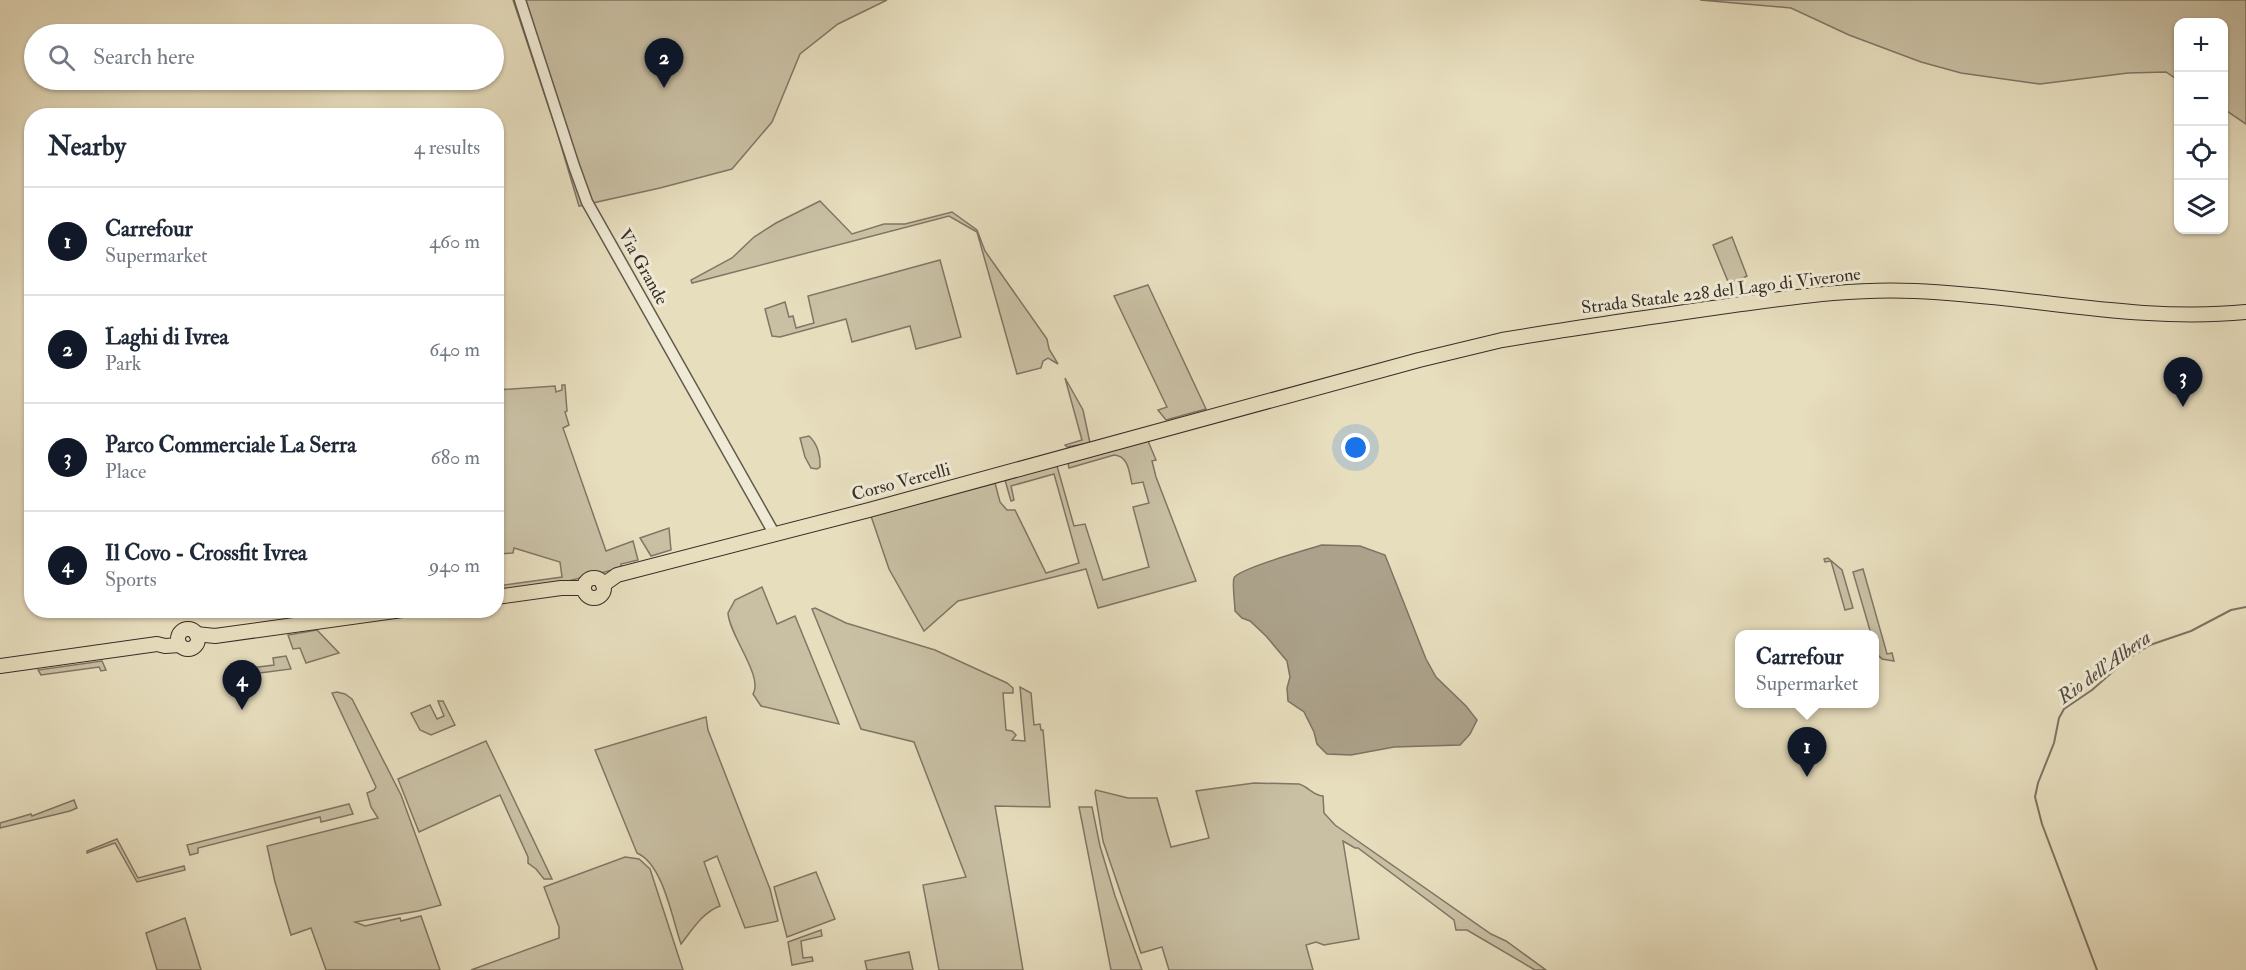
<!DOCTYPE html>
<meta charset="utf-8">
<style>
:root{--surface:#fff;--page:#f2f2f3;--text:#1f2937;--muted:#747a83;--line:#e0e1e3;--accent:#111827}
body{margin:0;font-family:"IM FELL Double Pica",serif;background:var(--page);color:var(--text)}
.controls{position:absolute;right:18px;top:18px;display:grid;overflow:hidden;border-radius:12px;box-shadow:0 2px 4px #0004}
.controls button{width:54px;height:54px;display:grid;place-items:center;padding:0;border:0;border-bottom:2px solid var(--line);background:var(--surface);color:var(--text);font:30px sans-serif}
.you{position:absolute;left:1356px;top:448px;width:21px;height:21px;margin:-15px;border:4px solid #fff;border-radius:50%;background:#1a73e8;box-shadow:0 0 0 9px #1a73e833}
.badge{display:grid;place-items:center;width:39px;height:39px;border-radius:50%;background:var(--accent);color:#fff;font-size:20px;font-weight:700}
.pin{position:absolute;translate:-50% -50px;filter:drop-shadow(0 2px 3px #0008)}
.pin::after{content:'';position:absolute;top:32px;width:21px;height:18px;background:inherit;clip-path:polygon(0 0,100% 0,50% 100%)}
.popup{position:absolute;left:1735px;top:630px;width:144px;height:78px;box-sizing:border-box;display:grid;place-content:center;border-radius:12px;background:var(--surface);filter:drop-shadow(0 2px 4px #0005);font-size:20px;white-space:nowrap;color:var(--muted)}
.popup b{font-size:22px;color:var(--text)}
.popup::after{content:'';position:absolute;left:50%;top:100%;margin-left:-12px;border:12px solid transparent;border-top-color:var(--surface)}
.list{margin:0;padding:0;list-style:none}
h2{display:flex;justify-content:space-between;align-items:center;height:78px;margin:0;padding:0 24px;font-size:26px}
h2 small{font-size:20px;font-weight:400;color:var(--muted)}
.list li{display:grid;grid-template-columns:39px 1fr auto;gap:18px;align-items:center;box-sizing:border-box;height:108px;padding:0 24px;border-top:2px solid var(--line)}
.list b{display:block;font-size:22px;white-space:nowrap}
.list p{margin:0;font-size:20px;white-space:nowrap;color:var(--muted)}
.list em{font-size:20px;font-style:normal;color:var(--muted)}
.icon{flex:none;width:33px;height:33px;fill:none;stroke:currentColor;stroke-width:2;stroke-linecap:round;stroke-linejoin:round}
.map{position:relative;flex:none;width:2246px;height:970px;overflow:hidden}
.search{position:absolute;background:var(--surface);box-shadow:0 2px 4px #0004;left:24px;top:24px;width:480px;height:66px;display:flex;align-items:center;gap:15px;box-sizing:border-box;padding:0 21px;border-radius:33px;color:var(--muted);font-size:22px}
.panel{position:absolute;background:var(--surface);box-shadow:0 2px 4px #0004;left:24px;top:108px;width:480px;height:510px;border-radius:24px}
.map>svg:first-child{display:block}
.green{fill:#c9c0a4;stroke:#807666;stroke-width:1.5}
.water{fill:#aca28b;stroke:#7e7363;stroke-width:1.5}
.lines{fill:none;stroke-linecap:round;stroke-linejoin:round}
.stream{stroke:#7e7363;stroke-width:2}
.minor-casing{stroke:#64594d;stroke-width:13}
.major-casing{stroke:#382d27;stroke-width:16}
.minor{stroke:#efead5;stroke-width:10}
.major{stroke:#e7debe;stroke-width:14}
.labels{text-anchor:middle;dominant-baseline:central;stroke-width:6;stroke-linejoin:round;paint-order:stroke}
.street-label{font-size:18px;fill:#382d27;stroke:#efead5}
.water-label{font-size:20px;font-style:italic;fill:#554a40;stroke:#efead5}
</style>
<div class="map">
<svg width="2246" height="970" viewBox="0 0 2246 970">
<rect width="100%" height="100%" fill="#e7debe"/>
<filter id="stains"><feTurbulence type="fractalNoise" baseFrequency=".00333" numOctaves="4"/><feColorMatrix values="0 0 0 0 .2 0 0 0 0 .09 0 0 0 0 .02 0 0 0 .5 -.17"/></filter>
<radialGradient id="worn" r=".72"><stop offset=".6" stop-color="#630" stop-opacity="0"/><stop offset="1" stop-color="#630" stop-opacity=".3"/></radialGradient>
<g class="green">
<path d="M513,0H887L838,24L800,54L772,122L732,169L660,188L579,206L557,132Z"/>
<path d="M1700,0H2246V124L2224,109V22H2178V80L2166,72L2128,73L2040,84L1961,73L1921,62L1849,35L1791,8Z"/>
<path d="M820,201L852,234L884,224H905L952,212L977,230L985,251L1047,339L1049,349L1058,364L1048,358L1043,361L1041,368L1017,374L977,232L949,216L692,283L691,280L732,258L754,237L776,223Z"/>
<path d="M1732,237L1747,276L1729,284L1713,245Z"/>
<path d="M940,260L961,337L916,349L910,326L852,342L846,319L780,337L772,336L765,309L785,302L789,317L793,316L796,328L814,323L808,296Z"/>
<path d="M1148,285L1206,409L1166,420L1158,410L1167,407L1114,296Z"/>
<path d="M1065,378L1083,410L1090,443L1067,447L1065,445L1082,440Z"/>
<path d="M562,385H565L567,411L565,412L569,425L563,428L606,551L633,541L638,560L621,564V568L564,582L512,589L498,588L497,586L562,577L560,562L514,548L513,553L497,554V390L555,386L556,392L562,390Z"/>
<path d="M809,436C817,443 821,456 820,467L817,469L811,468L805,457L800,438Z"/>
<path d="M1148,441L1156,460L1152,461L1156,477L1196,581L1098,608L1086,569L958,601L924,631L889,569L871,516L995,483L1000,502L1007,510H1015L1046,573L1079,563L1054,474L1011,486L1014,500L1011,501L1005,480L1057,466L1074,526L1085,524L1103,580L1149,567L1133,507L1149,503L1143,482L1132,484C1129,473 1129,456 1114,455L1069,468L1068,463Z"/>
<path d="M669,528L671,550L651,556L640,538Z"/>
<path d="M1828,558L1842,570L1853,608L1845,610L1831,561L1825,562L1824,559Z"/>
<path d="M1863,569L1887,654L1892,653L1894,661L1882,659L1876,653L1874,634H1871L1853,572Z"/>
<path d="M762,587L777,624L795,616L839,724L761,706L753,694C764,677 729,635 728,613L735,600Z"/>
<path d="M815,608L846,623L935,650L1007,683L1013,688V693H1003L1006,730L1012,731L1016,735L1012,740L1025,741L1020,687L1031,693L1034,725L1040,724L1041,730H1043L1050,807L995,806L1023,970H939L923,885L966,877L914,742L861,729L812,609Z"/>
<path d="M317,630L339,653L306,663L300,648L293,649L288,635Z"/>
<path d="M286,656L291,669L245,675L242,669L274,665L273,658Z"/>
<path d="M102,661L106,670L101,671L99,667L41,675L38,670Z"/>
<path d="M337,692L345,694L352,699L401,795L441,905L418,911L355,922L365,926L400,918L401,921L421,916L440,970H326L311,928L291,935L275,882L267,846L378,818L371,807L367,793L374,790L376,787L332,693Z"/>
<path d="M438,701H443L455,725L431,735L420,730L411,713L430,705L437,719L444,716Z"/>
<path d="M706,717L708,730L770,889L778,921L745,928L717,856L704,862L720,906C703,912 692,930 681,944C672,918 663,864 637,853L595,750Z"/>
<path d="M486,741L552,879H544L536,869L528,863V857L500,795L419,832L398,779Z"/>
<path d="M1254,783L1299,784C1309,787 1312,795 1323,796L1324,813L1335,825L1491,934L1506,941L1546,970H1535L1467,930H1456L1454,920L1358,848H1355L1343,841L1359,939L1324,945L1316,942L1306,945L1313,970H1169L1162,947L1141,953L1103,841L1095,792L1096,790L1128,798H1157L1171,847L1209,838L1196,791Z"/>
<path d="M74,800L77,808L70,811L0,828V823L31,814L32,816Z"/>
<path d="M349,804L353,814L321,822L320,817L198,848V853L190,855L187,845Z"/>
<path d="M1079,807H1092L1100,846L1115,896L1142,970H1111Z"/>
<path d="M117,839L138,878L184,866L185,870L137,882L115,843L87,853V851Z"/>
<path d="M625,857L639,859L650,869L683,970H471L559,938V927L544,887Z"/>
<path d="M816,872L835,919L787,937L774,887Z"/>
<path d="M185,918L201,970H157L146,933Z"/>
<path d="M821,930L822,936L801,941L803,958L812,957L813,961L792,965L788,942Z"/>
<path d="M909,952L913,970H867L865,961Z"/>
</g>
<path class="water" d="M1322,545L1360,546L1385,555L1426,659L1436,677L1466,706L1477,720L1470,734L1460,745L1394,747L1351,755L1327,754L1317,744L1314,732L1304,712L1288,701L1287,688L1290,677L1287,661L1266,636L1250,621L1242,618L1235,611C1235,604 1232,583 1234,578C1237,569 1309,549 1322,545Z"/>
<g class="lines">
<path class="stream" d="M2097,970L2042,824L2035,797L2038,783L2054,743L2059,718L2064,709L2092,690L2126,660L2150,645L2191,631L2231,610L2246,607"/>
<defs>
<path id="minor" d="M520,0L574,166L587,202L775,535"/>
<g id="major">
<circle cx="594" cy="588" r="10"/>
<path d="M603,585L617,575L869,510L1419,360L1502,340L1545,333C1608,323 1671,314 1734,305C1795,297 1854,288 1915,291C2025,295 2136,323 2246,312"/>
<path d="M496,597L561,588H584"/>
<circle cx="188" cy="639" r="10"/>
<path d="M196,634L215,636L402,610"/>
<path d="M0,666L157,644L165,646L180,645"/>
</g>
</defs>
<use href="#minor" class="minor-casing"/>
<use href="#major" class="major-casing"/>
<use href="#minor" class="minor"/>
<use href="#major" class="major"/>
</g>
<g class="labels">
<g class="street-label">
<text transform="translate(643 267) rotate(61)">Via Grande</text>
<text transform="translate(1721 291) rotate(-7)">Strada Statale 228 del Lago di Viverone</text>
<text transform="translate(901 482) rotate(-15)">Corso Vercelli</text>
</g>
<g class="water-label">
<text transform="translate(2104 667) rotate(-36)">Rio dell'Albera</text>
</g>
</g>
<rect width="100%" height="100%" filter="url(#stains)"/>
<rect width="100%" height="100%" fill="url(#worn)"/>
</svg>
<div class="controls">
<button>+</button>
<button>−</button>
<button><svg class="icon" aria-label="locate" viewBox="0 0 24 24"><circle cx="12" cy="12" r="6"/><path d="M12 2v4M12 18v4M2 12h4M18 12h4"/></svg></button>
<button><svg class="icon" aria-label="layers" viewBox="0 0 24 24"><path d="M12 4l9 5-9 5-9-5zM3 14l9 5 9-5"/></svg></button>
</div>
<div class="you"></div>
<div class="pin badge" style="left:1807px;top:777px">1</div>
<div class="popup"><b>Carrefour</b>Supermarket</div>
<div class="pin badge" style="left:664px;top:88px">2</div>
<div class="pin badge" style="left:2183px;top:407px">3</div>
<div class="pin badge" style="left:242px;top:710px">4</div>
<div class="search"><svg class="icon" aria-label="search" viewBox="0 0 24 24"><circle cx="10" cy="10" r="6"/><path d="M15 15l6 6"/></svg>Search here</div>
<section class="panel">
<h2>Nearby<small>4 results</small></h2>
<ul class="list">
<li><span class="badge">1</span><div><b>Carrefour</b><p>Supermarket</p></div><em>460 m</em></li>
<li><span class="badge">2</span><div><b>Laghi di Ivrea</b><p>Park</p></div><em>640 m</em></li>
<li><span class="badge">3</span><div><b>Parco Commerciale La Serra</b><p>Place</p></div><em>680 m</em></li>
<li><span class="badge">4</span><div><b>Il Covo - Crossfit Ivrea</b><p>Sports</p></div><em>940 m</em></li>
</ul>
</section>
</div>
